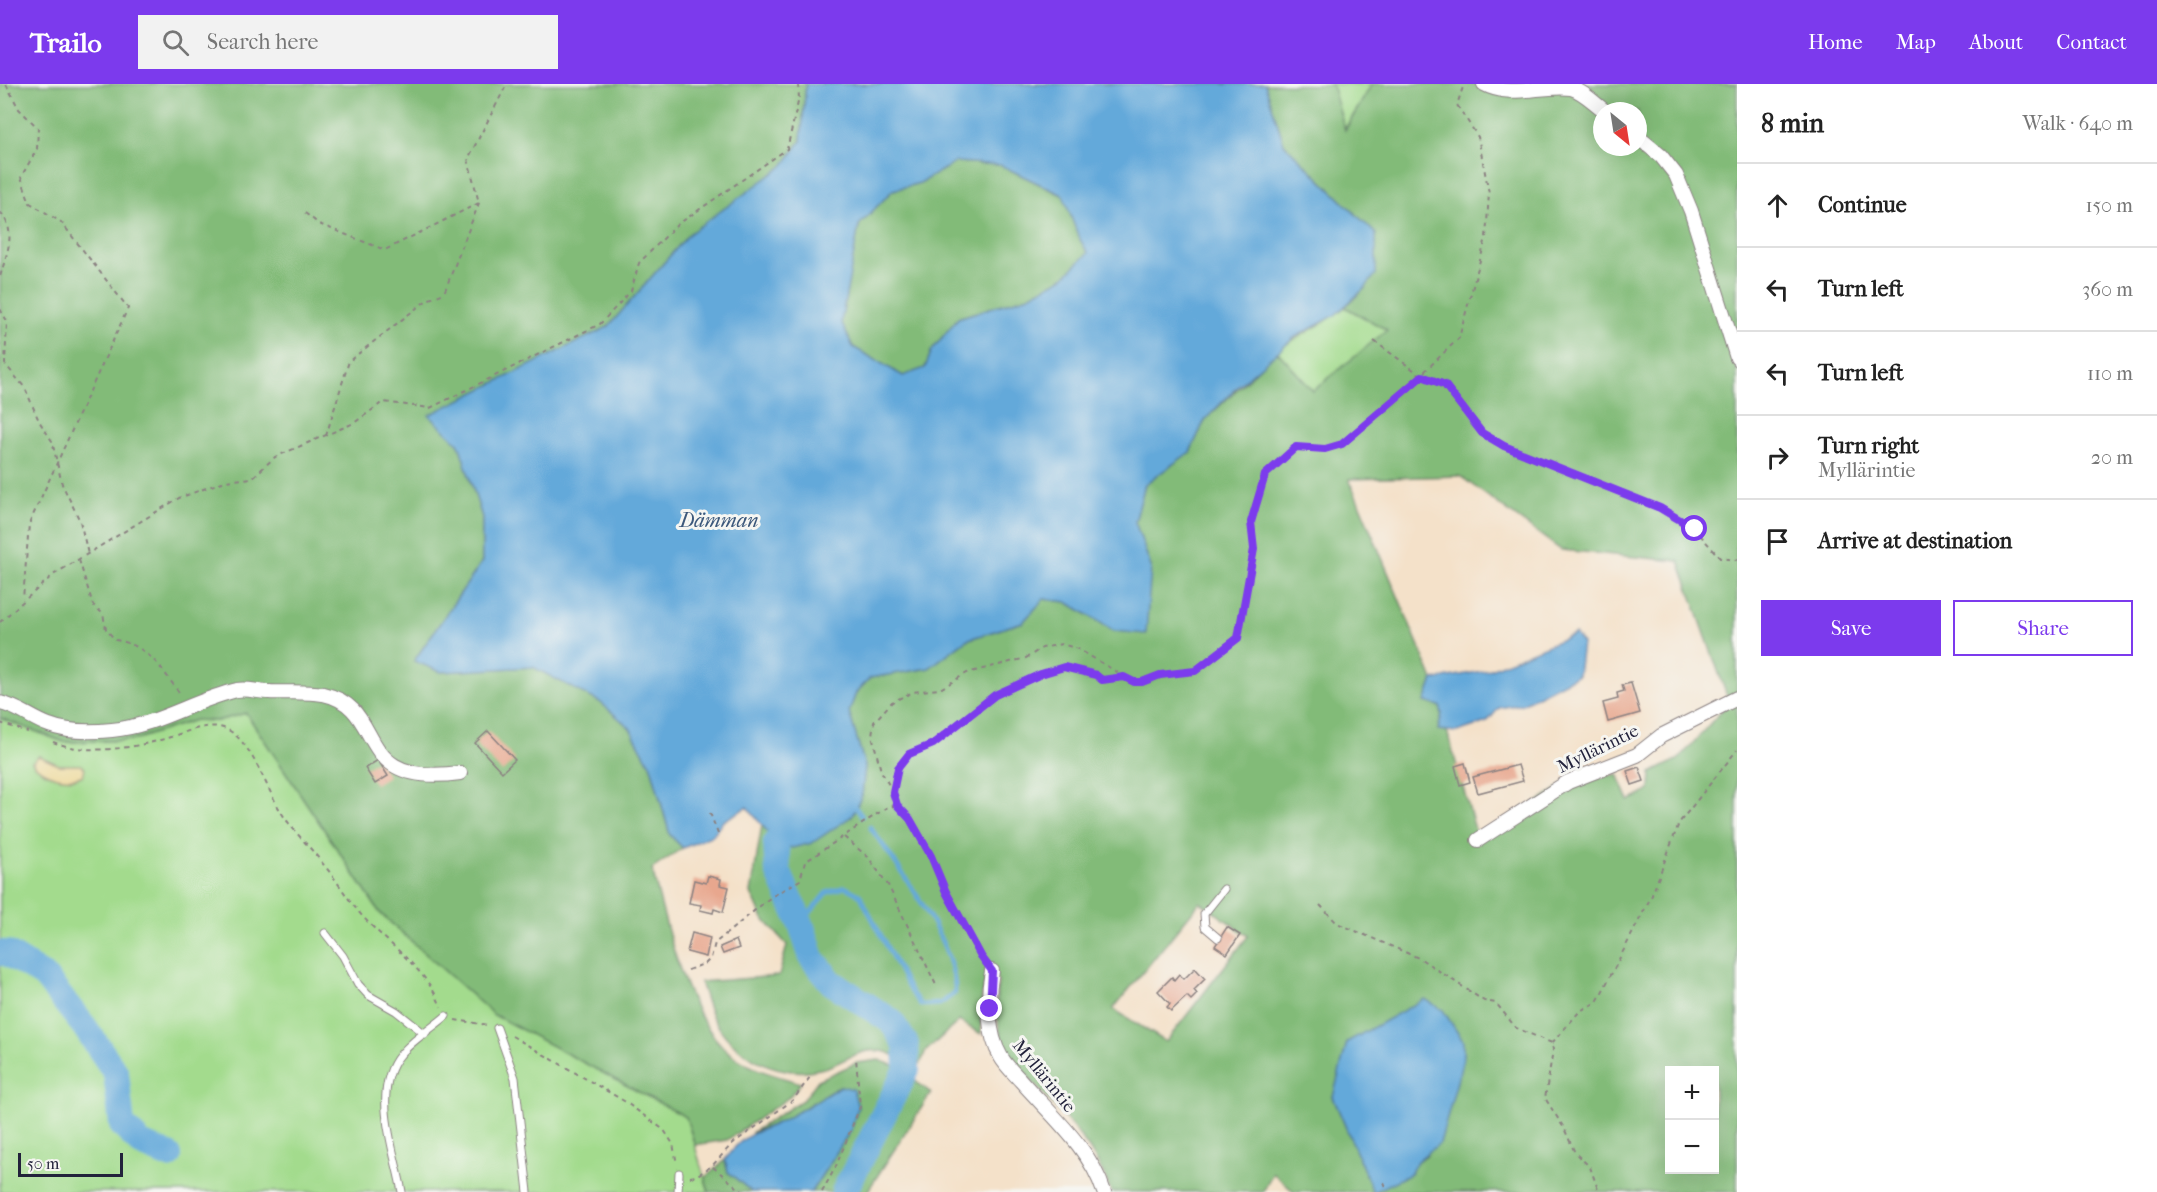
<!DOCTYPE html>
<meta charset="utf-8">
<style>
:root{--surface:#fff;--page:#f2f2f2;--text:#222;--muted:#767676;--line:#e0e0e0;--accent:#7c3aed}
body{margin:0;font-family:"IM FELL French Canon",serif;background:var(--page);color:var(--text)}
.controls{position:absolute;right:18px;bottom:18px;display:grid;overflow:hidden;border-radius:0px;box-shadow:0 6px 24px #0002}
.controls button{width:54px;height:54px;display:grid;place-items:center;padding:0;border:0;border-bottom:2px solid var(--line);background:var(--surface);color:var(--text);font:30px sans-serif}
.compass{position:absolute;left:1593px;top:18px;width:54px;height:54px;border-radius:50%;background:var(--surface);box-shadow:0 6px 24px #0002;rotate:150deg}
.scale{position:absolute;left:18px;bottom:15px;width:105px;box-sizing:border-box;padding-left:6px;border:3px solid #22223b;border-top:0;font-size:16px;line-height:21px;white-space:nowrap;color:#22223b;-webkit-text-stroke:4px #f6f6f2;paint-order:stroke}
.stop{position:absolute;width:18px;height:18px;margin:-14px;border:4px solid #7c3aed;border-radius:50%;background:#fff}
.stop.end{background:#7c3aed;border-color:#fff;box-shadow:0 2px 6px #0008}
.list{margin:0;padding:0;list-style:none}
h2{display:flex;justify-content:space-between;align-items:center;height:78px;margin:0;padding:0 24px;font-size:26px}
h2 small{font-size:20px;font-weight:400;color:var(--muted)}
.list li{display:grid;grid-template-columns:39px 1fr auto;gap:18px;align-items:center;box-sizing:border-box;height:84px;padding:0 24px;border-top:2px solid var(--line)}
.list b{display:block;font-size:22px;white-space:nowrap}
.list p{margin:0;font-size:20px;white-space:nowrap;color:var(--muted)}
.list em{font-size:20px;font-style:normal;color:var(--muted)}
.actions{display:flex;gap:12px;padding:18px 24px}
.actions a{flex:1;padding:14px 0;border:2px solid var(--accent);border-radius:0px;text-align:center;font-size:21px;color:var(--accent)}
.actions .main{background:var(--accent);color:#fff}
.icon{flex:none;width:33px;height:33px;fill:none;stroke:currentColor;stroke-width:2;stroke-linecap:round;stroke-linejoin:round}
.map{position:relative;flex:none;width:1737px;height:1108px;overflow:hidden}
header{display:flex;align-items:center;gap:36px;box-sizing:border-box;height:84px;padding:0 30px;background:var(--accent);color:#fff}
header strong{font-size:28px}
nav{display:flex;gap:33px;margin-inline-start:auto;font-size:21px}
.search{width:420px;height:54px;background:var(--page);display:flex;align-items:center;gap:15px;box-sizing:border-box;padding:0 21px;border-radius:0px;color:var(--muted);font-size:22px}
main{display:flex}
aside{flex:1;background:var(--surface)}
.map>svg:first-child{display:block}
.green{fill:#a3db8d;stroke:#627e64;stroke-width:1.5}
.forest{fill:#82bb78;stroke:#526e5a;stroke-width:1.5;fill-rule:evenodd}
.sand{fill:#eeda9e;stroke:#887e6c;stroke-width:1.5}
.water{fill:#64a9da;stroke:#43668a;stroke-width:1.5;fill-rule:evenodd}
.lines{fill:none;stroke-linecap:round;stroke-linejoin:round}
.stream{stroke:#64a9da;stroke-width:4.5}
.river{stroke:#64a9da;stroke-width:26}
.building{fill:#e8a78e}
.service-casing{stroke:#8b8282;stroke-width:9}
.minor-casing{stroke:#8b8282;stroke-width:16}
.path{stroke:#8b8282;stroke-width:2;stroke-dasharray:4.5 4.5;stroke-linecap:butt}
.service{stroke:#fff;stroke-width:7}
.minor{stroke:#fff;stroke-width:14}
.route{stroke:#7c3aed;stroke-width:8}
.labels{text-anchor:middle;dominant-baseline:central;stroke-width:6;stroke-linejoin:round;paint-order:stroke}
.street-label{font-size:18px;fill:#22223b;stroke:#f6f6f2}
.water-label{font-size:20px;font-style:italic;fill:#3c587b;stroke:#f6f6f2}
</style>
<header>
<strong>Trailo</strong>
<div class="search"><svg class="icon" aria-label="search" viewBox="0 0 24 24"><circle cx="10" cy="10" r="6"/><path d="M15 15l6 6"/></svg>Search here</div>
<nav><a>Home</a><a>Map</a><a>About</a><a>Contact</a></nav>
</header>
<main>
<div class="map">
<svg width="1737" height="1108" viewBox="0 0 1737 1108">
<rect width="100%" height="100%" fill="#f6f6f2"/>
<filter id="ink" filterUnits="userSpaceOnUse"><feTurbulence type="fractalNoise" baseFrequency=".0167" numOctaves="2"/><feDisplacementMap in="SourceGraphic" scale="12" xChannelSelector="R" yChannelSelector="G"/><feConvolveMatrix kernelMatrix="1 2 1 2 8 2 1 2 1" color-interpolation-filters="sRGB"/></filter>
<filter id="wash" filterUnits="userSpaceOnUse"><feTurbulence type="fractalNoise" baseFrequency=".008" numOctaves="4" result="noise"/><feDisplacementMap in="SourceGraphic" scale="24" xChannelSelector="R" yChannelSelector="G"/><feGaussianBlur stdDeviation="1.35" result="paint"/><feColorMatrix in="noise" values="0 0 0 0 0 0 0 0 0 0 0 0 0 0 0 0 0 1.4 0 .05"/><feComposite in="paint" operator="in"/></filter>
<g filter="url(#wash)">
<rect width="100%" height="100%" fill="#f4e1c9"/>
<g class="green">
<path d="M1331,0H1373L1344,46L1332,1Z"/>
<path d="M1345,223L1388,246L1313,307L1277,267C1299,250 1325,241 1345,223Z"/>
<path d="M246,629L380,829L494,931L686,1033L709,1108H0V634L64,658L134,656L195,636L217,637Z"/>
</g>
<g class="forest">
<path d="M0,0H806L801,57L783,83L689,150L608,243L430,331L459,360L482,433V478L414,577L441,588L533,583L600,618L630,644L651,682L670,751L683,764L652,785C665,837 684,924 723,963C744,984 773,991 801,999L788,1014L727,1056L695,1061L686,1033L494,931L380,829L246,629L217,637L195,636L134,656L64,658L0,634Z"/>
<path d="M1265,0L1332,1L1345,46L1372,0H1737V1108H1294L1273,1089L1263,1108H1111C1093,1055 1046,1015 1010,973C996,948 995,925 998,897L988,884L982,910L981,950L959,937L926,967L917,987C906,979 895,969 881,967C858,963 841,981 820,985C778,995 732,971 712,932C707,922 704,909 700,898L779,892L787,861L762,833L751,809L762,740L776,758L852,732L862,711L865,682L849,628L856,609L870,594L929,584L966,556L1023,538L1043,515L1067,518L1114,547L1151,483L1135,438L1145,400L1190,368L1205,336L1277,267L1313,307L1387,246L1345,223L1365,204L1376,150L1284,60ZM1602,27H1638V63H1602ZM1460,392L1561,466L1679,477L1729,618L1679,675L1651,689L1650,706L1629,717L1618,690L1568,698L1478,756L1447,647L1438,646L1442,630L1440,622L1425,618L1433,596L1349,395ZM1200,818L1248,852L1166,958L1113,925ZM1670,986H1714V1086H1670ZM1333,1013L1427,1071L1417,1077L1410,1090L1373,1107Z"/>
<path d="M956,78L1000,81L1064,112L1079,154L1089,169L1064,193L1029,212L958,234L932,266L925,284L903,292L853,263L841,238L859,141L893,106L920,99Z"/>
<path d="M879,976L895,982L931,1009L867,1108H811L851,1046L840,1002L783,1037L751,1049L804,1015L818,996L856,979Z"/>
<path d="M725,1076L728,1088L752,1108H709L705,1094Z"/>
</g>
<path class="sand" d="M39,672L59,681H82L85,685L83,691C69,699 42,692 32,678Z"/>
<g class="water">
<path d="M806,0H1265L1284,60L1376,150V190L1365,204L1334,232L1295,253L1240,300L1205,336L1190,368L1145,400L1135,438L1151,483L1146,550L1114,547L1067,518L1044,515L1023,538L966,556L929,584L870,594L856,609L849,628L865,682L862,711L852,732L812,759L792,764L776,758L747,723L723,737L713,751L683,764L670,751L651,682L630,644L600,618L533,583L441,588L414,577L482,478V433L459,360L429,331L608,243L689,150L783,82L801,57ZM956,78L1000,81L1063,111L1079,154L1088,169L1064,193L1029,212L958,234L932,266L925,284L903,292L853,263L841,238L859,141L893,106L920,99Z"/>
<path d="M1575,550L1582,559L1578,591L1522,620L1499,624L1487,638L1457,648L1438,646L1442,630L1440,622L1425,618L1433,596L1488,586Z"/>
<path d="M1424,915L1443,926L1463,957V976L1440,1059L1417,1077L1410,1090L1373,1108L1333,1013L1347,958Z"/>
<path d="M841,1002L853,1005L858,1023L851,1046L811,1108H752L728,1088L725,1076C744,1048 756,1050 783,1036C803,1026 822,1013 841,1002Z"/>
</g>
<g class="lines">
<g class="stream">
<path d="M856,724L862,732"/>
<path d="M801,840L826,809L845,803L860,811L910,907L921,921L940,920L955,909C957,861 898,782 870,743"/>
</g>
<g class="river">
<path d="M776,758L778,787L801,840L812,874L831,898L891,937L906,960L907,985L844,1108"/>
<path d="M0,869H7L44,892L84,942L116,989L122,1041L141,1060L169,1072"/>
</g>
</g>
<g id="blocks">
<g class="building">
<path d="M1631,599L1640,629L1608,638L1603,619L1618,615L1617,609L1624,607L1622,601Z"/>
<path d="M488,647L515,676L502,688L475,659Z"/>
<path d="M378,676L388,692L375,700L365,684Z"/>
<path d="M1465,679L1470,698L1460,701L1455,682Z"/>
<path d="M1518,681L1523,697L1478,709L1473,693Z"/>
<path d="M1639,683L1644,697L1632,701L1627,687Z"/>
<path d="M708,792L721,795L720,801L729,803L723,828L714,825L713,829L700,826L701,821L689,819L694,796L706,799Z"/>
<path d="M1227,843L1240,851L1227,870L1215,862Z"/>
<path d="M692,849L710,854L706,873L687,868Z"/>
<path d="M736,856L739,864L723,870L720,863Z"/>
<path d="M1195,884L1205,895L1194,906L1197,910L1191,916L1187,912L1171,927L1167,923L1170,920L1158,907L1172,893L1174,896L1179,890L1184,895Z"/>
</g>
</g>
</g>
<g filter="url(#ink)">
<use href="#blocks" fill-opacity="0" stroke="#8b8282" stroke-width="1.5"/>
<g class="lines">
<defs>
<g id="service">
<path d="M325,849L343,872L358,900L368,911L396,927L425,950"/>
<path d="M1218,854L1205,843L1204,830L1224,805"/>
<path d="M497,944L515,994L528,1108"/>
<path d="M402,1108C395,1068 372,1012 397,975C409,958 430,946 446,932"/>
<path d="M678,1108L679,1089"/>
</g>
<g id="minor">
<path d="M1484,0C1511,15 1542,0 1571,4C1583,7 1595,20 1605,27"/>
<path d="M1638,53L1661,72L1676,91L1691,127L1737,274"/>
<path d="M0,619C19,623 32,635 49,641C69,649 92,648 112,646C157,642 194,616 237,606C248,604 258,608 269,608C287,609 305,607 323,610C389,624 349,704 460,689"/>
<path d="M1478,756L1568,698L1637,671L1661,652L1737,614"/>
<path d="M992,887C987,913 987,950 1001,973C1006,982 1015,990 1022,998C1052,1032 1090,1064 1104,1108"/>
</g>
</defs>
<use href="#service" class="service-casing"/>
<use href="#minor" class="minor-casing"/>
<g class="path">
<path d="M6,0L19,25L38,44L37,65L21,93L30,119L61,138L128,224L29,440L23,515"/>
<path d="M0,128C18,148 6,170 0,193"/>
<path d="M305,129L319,140L385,166L479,119"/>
<path d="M0,225L7,237L5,280L25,304L39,337L52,357L62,400L80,437L88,470"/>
<path d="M1374,257L1422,292L1445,301L1482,349L1504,362L1679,433L1695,445L1720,474L1737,476"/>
<path d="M326,352L349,277L427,216L444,209L479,119L468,75L507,0"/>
<path d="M79,476L93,521L103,530L106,545L115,556C147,560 162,585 180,610"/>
<path d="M0,538L53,491L179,414L225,397L252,394L275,373L354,339L383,318L430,324L600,240L631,207L639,179L677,141L787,65L799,14L798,0"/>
<path d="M0,639L28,648"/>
<path d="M53,658C87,671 129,665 164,655C182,650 207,637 226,645C253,656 269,715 288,738C299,753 312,765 323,780C338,797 349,818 364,834C390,862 427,885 441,923"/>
<path d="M893,708L881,687L872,651L874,638L892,618L913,608L940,605L967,589L1026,574L1042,564L1062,560L1078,565L1134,598H1142L1160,591L1195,587L1238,553L1254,465L1251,438L1265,391L1296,363L1325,365L1342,360L1389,322L1459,254L1486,154L1489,109L1478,53L1457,21L1464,0"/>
<path d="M897,721C893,710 892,697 897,685C904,669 921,667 934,659C973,633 1052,553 1102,596L1123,593"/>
<path d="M710,729L718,750"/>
<path d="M844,753L868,773L888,801L936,901"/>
<path d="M1320,821L1337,839L1421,875L1484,917L1496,919L1516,944L1552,959L1553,966L1545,1014L1564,1044L1575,1069L1590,1083L1599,1108"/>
<path d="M688,886L706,879L711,874L715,859L771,813L800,796L805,778L886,724L897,721C921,740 933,778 945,806C955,829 968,855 983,875"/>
<path d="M455,936L488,941"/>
<path d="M512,952L624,1017L664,1046L673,1060L677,1080"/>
<path d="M1552,959L1580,927L1597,918L1652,811L1679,739L1737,666"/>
<path d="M713,1083L743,1108"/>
<path d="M690,1093L696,1092L712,1082L732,1060L793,1016L810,993"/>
<path d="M1384,1098L1386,1103"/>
<path d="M822,1108L836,1082L860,1023L856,974"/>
</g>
<use href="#service" class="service"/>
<use href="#minor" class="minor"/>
</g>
</g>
<g class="lines" filter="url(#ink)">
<path class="route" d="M990,925L992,887L981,872L946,808L931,772L910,735L897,721L893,708L898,684L909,670L933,660L995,611L1041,590L1064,583L1096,591L1102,596L1124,593L1134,598H1142L1160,591L1195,587L1238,554L1254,465L1251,438L1265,391L1296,363L1325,365L1342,360L1422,292L1445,301L1482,349L1504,362L1660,424L1695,445"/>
</g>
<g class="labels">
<g class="street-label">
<text transform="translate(1598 665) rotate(-26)">Myllärintie</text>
<text transform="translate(1044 992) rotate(51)">Myllärintie</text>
</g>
<g class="water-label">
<text x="719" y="436">Dämman</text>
</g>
</g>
</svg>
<div class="controls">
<button>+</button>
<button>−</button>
</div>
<svg class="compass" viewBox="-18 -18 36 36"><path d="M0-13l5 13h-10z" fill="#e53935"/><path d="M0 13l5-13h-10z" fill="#767676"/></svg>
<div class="scale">50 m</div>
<div class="stop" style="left:1695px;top:445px"></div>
<div class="stop end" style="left:990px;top:925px"></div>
</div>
<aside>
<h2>8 min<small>Walk · 640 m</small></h2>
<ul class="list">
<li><svg class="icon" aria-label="ahead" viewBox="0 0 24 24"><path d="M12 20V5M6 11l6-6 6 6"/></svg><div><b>Continue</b></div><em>150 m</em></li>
<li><svg class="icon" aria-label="left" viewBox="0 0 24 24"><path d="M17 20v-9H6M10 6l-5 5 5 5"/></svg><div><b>Turn left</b></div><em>360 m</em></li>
<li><svg class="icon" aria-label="left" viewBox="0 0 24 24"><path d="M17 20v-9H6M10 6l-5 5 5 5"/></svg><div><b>Turn left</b></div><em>110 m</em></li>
<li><svg class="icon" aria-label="right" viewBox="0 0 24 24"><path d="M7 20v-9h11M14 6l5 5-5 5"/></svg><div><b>Turn right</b><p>Myllärintie</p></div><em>20 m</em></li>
<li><svg class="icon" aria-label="arrive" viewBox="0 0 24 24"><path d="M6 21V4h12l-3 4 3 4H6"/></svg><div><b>Arrive at destination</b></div></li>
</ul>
<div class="actions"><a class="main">Save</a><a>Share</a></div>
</aside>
</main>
